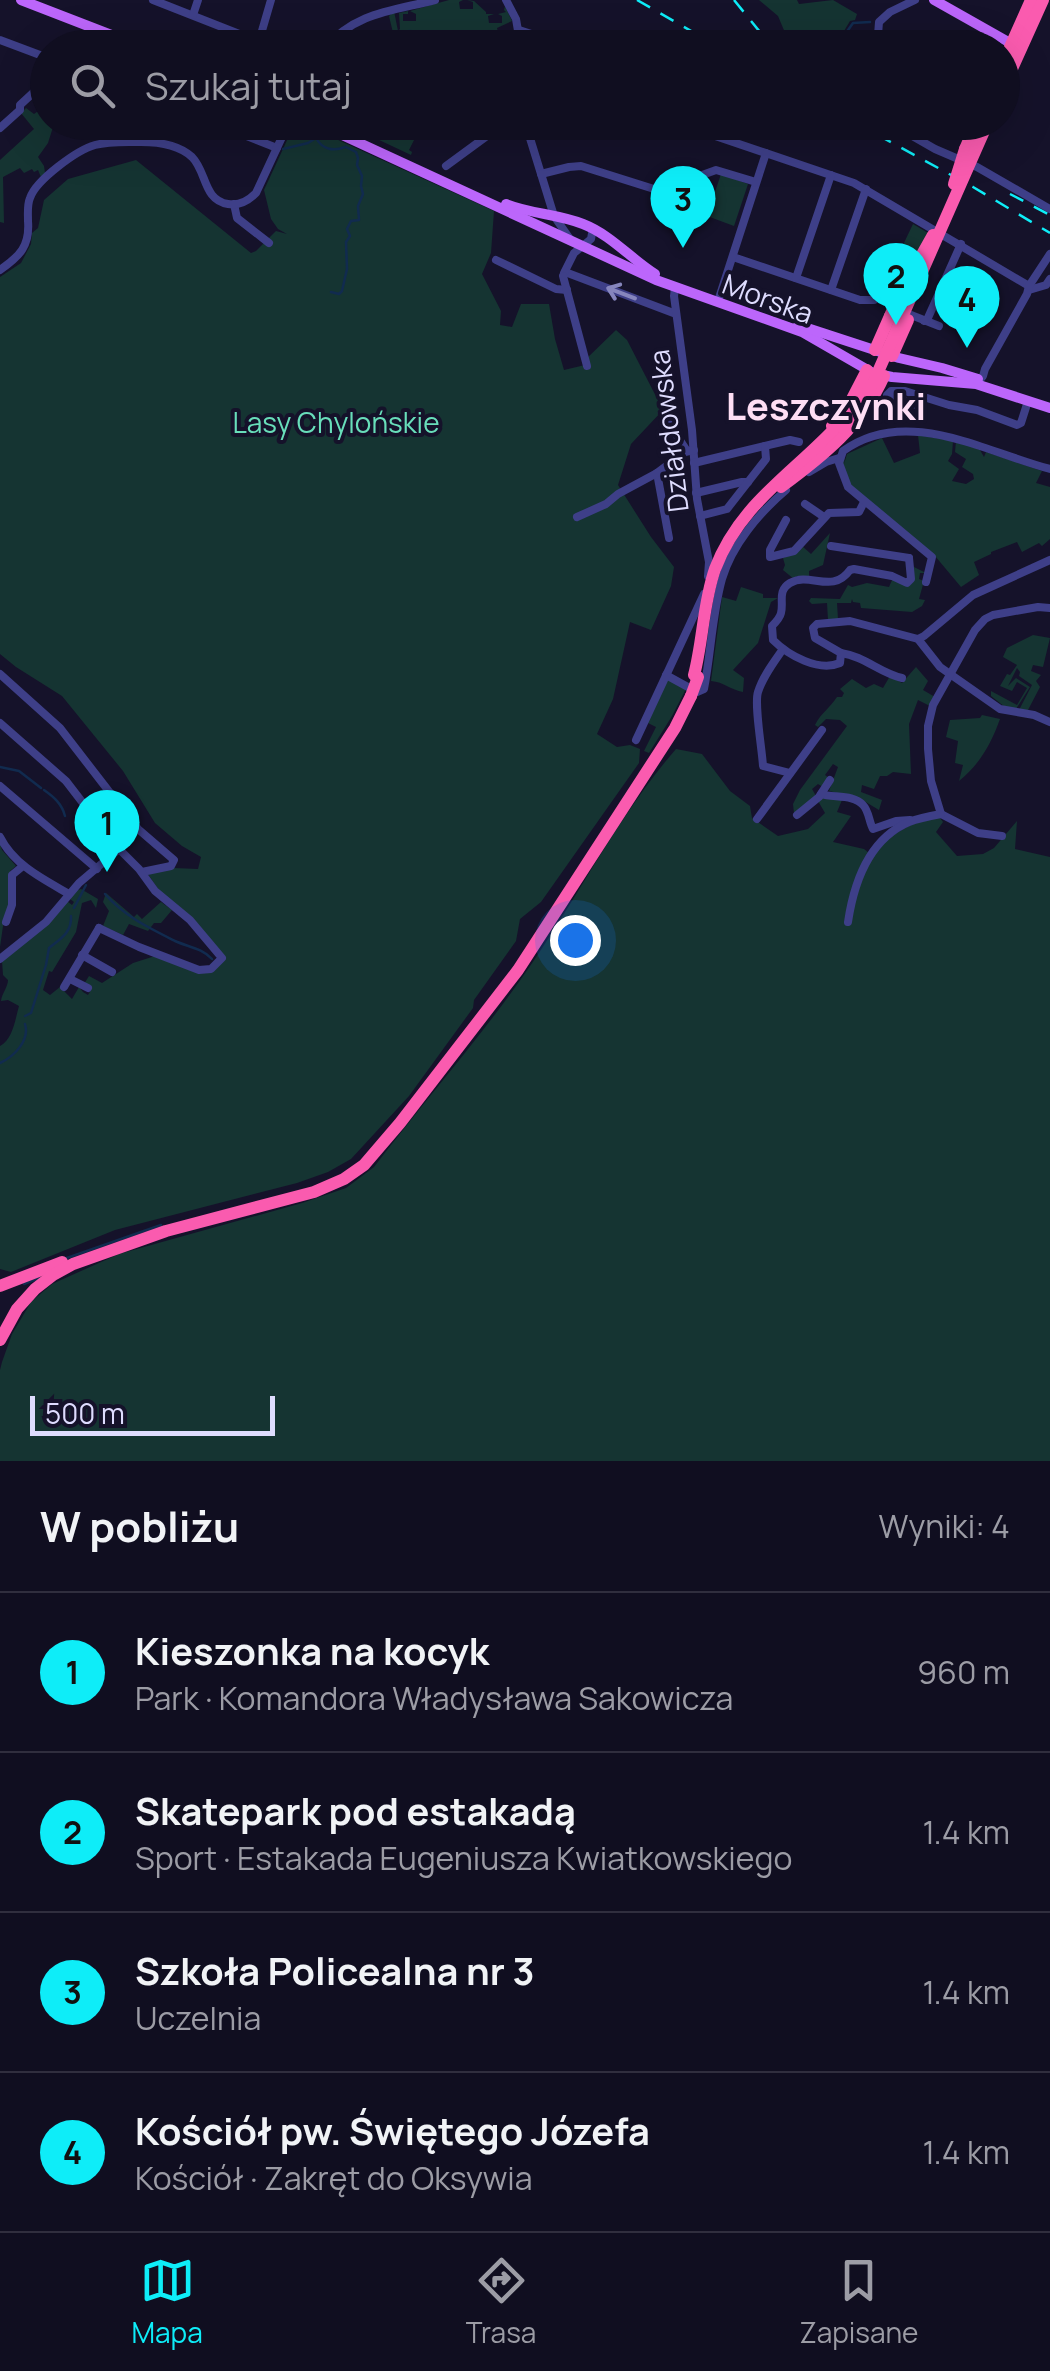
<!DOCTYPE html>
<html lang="pl">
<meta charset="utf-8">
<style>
:root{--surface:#100e20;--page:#191729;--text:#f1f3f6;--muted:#9c9ca5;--line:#302e3e;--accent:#0eedf8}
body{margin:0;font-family:Manrope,sans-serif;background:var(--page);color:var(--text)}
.scale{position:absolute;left:30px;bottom:25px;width:245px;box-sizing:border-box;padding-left:10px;border:5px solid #dedcfe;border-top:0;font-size:28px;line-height:35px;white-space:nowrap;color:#dedcfe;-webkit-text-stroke:8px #15122a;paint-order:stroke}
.you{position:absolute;left:575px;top:940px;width:35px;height:35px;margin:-25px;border:8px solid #fff;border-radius:50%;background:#1a73e8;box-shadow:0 0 0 15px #1a73e833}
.badge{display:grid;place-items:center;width:65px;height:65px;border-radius:50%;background:var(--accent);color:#111;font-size:32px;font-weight:700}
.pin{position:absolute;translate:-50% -82px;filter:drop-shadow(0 2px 5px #0008)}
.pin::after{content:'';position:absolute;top:52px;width:35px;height:30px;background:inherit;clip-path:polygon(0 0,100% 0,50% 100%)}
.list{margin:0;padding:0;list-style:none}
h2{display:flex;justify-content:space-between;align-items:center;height:130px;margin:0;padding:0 40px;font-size:42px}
h2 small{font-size:32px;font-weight:400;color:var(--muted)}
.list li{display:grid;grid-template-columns:65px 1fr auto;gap:30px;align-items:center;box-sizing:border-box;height:160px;padding:0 40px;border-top:2px solid var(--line)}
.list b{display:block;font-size:38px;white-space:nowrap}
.list p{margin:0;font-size:32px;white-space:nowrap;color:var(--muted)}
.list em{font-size:32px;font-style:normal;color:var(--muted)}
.icon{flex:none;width:55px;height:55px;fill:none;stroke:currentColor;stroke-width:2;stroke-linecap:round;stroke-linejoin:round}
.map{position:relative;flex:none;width:1050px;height:1461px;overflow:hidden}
.search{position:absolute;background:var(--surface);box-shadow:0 10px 40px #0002;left:30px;right:30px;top:30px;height:110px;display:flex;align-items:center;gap:25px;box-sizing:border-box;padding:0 35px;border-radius:55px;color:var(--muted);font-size:38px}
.sheet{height:770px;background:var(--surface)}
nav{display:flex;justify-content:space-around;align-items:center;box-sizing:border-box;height:140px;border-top:2px solid var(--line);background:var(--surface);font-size:28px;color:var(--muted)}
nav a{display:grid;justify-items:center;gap:5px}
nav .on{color:var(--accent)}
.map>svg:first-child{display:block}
.green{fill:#153432}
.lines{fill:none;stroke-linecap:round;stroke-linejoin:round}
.stream{stroke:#112b4f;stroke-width:2.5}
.minor{stroke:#3e3f88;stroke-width:8}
.major{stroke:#bc66fb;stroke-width:10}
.highway{stroke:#fa5baf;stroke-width:12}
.rail{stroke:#0eedf8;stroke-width:2.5;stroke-dasharray:15 12;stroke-linecap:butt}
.highway-bridge{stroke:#fa5baf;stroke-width:12}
.oneway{stroke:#8686bd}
.labels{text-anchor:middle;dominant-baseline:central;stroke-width:8;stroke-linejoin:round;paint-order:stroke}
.street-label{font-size:28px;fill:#dedcfe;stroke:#15122a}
.park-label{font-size:28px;fill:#68deba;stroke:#15122a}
.district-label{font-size:38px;font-weight:bold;fill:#fedef4;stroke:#15122a}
</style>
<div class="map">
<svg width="1050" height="1461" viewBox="0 0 1050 1461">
<rect width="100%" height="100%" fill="#15122a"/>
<g class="green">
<path d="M449,0H463L459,2L460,9H473V2L467,0L474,1L486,12V14H494L488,16L489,23H502V16L498,14L506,12L504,10L505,6L512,21L497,28L499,36L509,37L515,33L516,48H388L385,43L375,47L360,48L394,37L389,16L394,11L398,31L400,29L399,13L408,11V14H403V21H416V14L410,11Z"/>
<path d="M759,0H797L799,4L833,0L857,14L855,20L850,21L844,31L822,30L816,35L801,32L800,47H791L778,16Z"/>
<path d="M47,105L48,122L68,123L53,127L48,143L38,157L44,166L45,173L41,177L38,170L34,172L32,169L24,173L20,168L3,177L4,223L0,222V160L34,129L21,113L26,108L34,114Z"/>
<path d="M295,123H301L494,211L491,253L482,274L501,311L500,325L512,327L521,304H549L555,339L564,370L585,365L584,361L616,330L627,340L663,410L631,444L618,485L651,537L674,567L671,586L651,630L630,622L613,699L597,734L617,747L630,745L640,749L639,763L541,902L520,919L516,941L474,1000L473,1008L409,1096L351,1159L328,1172L297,1183L115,1230L11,1272L0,1269V1046C13,1039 15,1020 19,1006L8,1000L1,1001C2,993 8,987 8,980L3,975L2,961L67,901L72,905L74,902L70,899L75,891L81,889L98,899L96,908L91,900L82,903L76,932L52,972L49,971L43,990L50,995L60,987L72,999L79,987L83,992L88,995L92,988L84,984L89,976L102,983L133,963L155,956L205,973L212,972L226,958L199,926L163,896L147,873L174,868L198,869L201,857L182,846L155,823L123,771L62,696L16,667L0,654V277L21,263L31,244L32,233L38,228L44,200L68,179L136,160L251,253L256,251L276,231L287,234L278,229L271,219L264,190Z"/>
<path d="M420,123L422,124L416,135L413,133L412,136L415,138L409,150L412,152L411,155L343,123Z"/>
<path d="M721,174L748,184L734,226L707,216Z"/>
<path d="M913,224L928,233L891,301L884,295L882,289Z"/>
<path d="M918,435L953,441L952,454L948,461L959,469L952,481L966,484L974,479L973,474L962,467L966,459L955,452L956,441L980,450L984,457L986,452L1042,471L1036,483L1050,487V539L1042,546L1039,543L1022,552L1017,542L991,552V554L974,562L979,575L961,587L935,556L850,487L841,459L846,451L844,464L847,454L882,438L894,463L920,453Z"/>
<path d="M830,533L823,565L809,571V576H797L794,579L783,570L785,565L783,558L795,553L802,546L811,554Z"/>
<path d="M912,566L926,573H920L919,579L924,581L919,599L925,600L922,606L912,612L861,608L860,603L853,602L852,599L851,603H837L838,619L828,620L827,603L812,604L809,601L811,598L840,599L848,585L852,587L867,583L889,587L893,578L908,586L914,578Z"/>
<path d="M741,587L763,594V598H778L771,602L758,643L733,670L744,678L743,692C731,690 724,682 711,681L722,597L736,601Z"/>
<path d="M1033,635L1050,638L1043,667L1033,665L1031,671L1041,675L1036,681L1040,687L1028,710H1019L1032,685L1019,676L1020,672L1017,668L1008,686L1016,678L1030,687L1016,709L1005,707L991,696V691L1017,705L1027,688L1017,682L1012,691L1000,686L1007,674L1010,675L1017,665L1003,657L1007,648Z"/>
<path d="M916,667L928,681L923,690L935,697L930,706L918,700L909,724L911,774L893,772L887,776H880L874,789L862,785L861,792L882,800L879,810L859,798L829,791L838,767L833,764L825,775L829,778L823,787L818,784L812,789L816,796L794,813L793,804L800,790L847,726L840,720L826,719L818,727L815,725C821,713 830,708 837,697H842L844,693L840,689L852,679L866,688L874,684L883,688L890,676L902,683Z"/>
<path d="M666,679L687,687L672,716L649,753L644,751L656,727L646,722Z"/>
<path d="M982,715L1000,719C991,744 980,764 959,781L963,765L955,763L958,741L946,737L950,720L980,718Z"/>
<path d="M676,749L702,754L730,791L750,806L752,818L778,836L808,829L825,813L818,801L823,797L842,800L837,812L851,816L833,842L864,849L869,853C893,834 910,823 938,815L943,822L936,832L957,856L983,854L994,848L1017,821L1015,849L1050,857V1461H0V1370L2,1362L12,1334L31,1302L52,1284L119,1254L302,1203L346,1188L374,1167C422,1104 475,1044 521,979C575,904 615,819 676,749Z"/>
<path d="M0,844L2,850L16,866L10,871V901L4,919L0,947Z"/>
<path d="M106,893L134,917L137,914L142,919L161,902L172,910L161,923H154L148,931L129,924L123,935L103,926L109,911L103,902Z"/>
</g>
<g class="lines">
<g class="stream">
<path d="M402,33L409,31L438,33"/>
<path d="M821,36L823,33H846L853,23L870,22"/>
<path d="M527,47L529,48"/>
<path d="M373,48L398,36"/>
<path d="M429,48C441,25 450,31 472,35"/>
<path d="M358,124L384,122"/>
<path d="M302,126L303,128"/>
<path d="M283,149L308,143L316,138C322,149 333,152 345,147"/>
<path d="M331,292L339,294L342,291L347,269L346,242L350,236L347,229L351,221L359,220L358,206L363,194L361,186L362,176L357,165L358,158L356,152L346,147"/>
<path d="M0,767L19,771L41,788"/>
<path d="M44,790C54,797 62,804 65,816"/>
<path d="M105,894C124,916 149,928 175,941C188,947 202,948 212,959"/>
<path d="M74,908L86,885"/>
<path d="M25,1016L31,1013L46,965L49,948C60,939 72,933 71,916"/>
<path d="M0,1063C15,1056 30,1040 25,1024"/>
<path d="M64,1259L161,1225"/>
<path d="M24,1284L39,1278"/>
</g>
<g class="minor">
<path d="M153,0L275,48"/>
<path d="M506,0L516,19L521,48"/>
<path d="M193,15L198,0"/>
<path d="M519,30L575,48"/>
<path d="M0,40L48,58"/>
<path d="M259,41L271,0"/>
<path d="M325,48C356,12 392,11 435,0"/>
<path d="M877,48L879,22L890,12L915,0"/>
<path d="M211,122L277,148"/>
<path d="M525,122L554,216L570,239"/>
<path d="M674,122L854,183L1029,286"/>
<path d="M888,122L935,149L977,167L1050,209"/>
<path d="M0,128L20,110V105L34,92"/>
<path d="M446,166L491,133L492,122"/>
<path d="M541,174L569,167L581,166L654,189L669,187L716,170L756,182"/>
<path d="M234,204L237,218L269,243"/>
<path d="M733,257L860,300H874"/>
<path d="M496,260L556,289L567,290"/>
<path d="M0,270C20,256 30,246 28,221C28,213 27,205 30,198C36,180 77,150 95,145C109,141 126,142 141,142C159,142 179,145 192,157C207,172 203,200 228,204C239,206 248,201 256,193L289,122"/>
<path d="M565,272L676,314"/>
<path d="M564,273L574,253L591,239L593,228"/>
<path d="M563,276L587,366"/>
<path d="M796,278L831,175"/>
<path d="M675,288L674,296L692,430L697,499L709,562L708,576"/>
<path d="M831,290L866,189"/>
<path d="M1029,290L1046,285L1050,279"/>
<path d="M719,298L766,153"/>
<path d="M906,313L939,326"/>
<path d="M924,321L927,320L961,244"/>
<path d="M976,384L983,376L985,369L1027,294L1029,286L1050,254"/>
<path d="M923,397L916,405L887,395L891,391H905L949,405L977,410L1017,425L1021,423L1028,401"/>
<path d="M662,413L687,451"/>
<path d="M694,463L790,440L799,442"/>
<path d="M809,472L826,462L839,458"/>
<path d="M657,473L669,538"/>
<path d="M696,493L742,482H748"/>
<path d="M805,504L824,517"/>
<path d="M700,516L727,509L766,459L765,446"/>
<path d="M577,517L606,504L618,494L657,473L685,452L694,450"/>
<path d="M786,520L770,550V557L794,551L829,513L859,512L864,502"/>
<path d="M831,546L909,558"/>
<path d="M909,558L911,579L907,583L892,576L854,569L850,570C832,595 810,571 790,583C777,591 784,602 781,613C780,618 776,622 772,626L773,640C789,656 819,672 840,663L841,653L815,638L813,628L817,624L850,621L918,639L940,667L1000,709L1034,715L1050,722"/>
<path d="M926,582L932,557L848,487L839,463L843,451C906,405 985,452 1050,469"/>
<path d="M918,639L924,636L973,595L1050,560"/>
<path d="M783,649C774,662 763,676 758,692C754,704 762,749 763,766L790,773"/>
<path d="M841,653C864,656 880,673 902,678"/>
<path d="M0,674L60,728L138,829L174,860L171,866L142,872"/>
<path d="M666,675L697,692L704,689C711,653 712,615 722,579C732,545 759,513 786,490"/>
<path d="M0,723L66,781L116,846L139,869L155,891L190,920L222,958L211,969L199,970L139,947L99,928"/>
<path d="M636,740L704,594"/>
<path d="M0,786L97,869"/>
<path d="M821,794C833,798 854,794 863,805C869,811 869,822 873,829L896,821L910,820"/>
<path d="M941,814L978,833L1002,836"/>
<path d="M797,815L819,797L830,780"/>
<path d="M757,819L822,730"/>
<path d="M0,837C14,865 43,879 69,894"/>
<path d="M6,922L12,905V875L23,866"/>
<path d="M848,922C854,882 869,839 909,822C919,818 930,816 941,814L931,781L928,749V726L933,705L975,630L985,619L993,615L1038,607L1050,608"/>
<path d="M82,955L112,972"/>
<path d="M0,959L46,922L79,883L119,849"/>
<path d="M70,979L88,988"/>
<path d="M64,987L99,928"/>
</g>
<g class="major">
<path d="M21,0L145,48"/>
<path d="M934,0L1012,44L1016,49"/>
<path d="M139,39L162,48"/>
<path d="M314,122L656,280L802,332L873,373L892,377L976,384L1050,408"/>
<path d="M506,204C531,214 558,214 583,224C611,235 630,258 655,274"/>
<path d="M798,325L899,358L942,368L978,379"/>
</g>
<g class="highway">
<path d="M1002,65L1031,0"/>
<path d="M1002,104L1013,80"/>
<path d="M965,149L977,122"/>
<path d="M898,297L933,235"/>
<path d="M875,350L890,316"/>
<path d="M892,356L908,320"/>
<path d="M832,426L852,399L867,370"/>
<path d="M781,487C823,456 862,425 884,376"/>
<path d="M694,675C703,641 703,603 715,569C740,503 794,473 839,424"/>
<path d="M0,1286L62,1262"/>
<path d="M0,1340L17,1309L35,1289L53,1275L73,1264L166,1231L314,1192L344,1179L364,1165L400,1123L518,970L675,728L691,696"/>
</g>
<g class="rail">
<path d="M637,0L721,48"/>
<path d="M734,0L773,48"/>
<path d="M854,122L973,187L1050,233"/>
<path d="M1010,194L1050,215"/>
</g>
<g class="highway-bridge">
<path d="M1002,91L1043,0"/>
<path d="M954,184L965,149"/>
<path d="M890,316L898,297"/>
<path d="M843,428L860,405L874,381L988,122"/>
<path d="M691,696L698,677"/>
</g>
</g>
<defs><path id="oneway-shaft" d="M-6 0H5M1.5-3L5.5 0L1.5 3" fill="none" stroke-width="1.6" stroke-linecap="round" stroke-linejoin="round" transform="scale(2.5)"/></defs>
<use class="oneway" href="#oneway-shaft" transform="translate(621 293) rotate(-159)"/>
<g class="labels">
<g class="street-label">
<text transform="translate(768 298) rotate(20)">Morska</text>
<text transform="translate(668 431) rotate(-97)">Działdowska</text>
</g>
<g class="park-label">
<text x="336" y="422">Lasy Chylońskie</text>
</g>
<g class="district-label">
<text x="826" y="405">Leszczynki</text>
</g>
</g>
</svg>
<div class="scale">500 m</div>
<div class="you"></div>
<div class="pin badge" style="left:107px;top:872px">1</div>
<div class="pin badge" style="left:896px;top:325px">2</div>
<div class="pin badge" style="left:683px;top:248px">3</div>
<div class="pin badge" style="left:967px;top:348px">4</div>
<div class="search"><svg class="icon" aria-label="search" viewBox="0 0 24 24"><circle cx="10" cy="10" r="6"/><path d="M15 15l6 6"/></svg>Szukaj tutaj</div>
</div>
<section class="sheet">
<h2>W pobliżu<small>Wyniki: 4</small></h2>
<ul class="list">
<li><span class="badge">1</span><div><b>Kieszonka na kocyk</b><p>Park · Komandora Władysława Sakowicza</p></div><em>960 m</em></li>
<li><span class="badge">2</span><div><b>Skatepark pod estakadą</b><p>Sport · Estakada Eugeniusza Kwiatkowskiego</p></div><em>1.4 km</em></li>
<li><span class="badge">3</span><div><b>Szkoła Policealna nr 3</b><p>Uczelnia</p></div><em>1.4 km</em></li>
<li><span class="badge">4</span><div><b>Kościół pw. Świętego Józefa</b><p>Kościół · Zakręt do Oksywia</p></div><em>1.4 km</em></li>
</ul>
</section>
<nav>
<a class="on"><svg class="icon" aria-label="map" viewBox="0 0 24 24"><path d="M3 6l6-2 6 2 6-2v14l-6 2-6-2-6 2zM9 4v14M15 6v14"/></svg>Mapa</a>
<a><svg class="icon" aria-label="directions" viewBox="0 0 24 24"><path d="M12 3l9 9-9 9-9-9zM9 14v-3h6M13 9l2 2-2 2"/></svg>Trasa</a>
<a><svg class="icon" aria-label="saved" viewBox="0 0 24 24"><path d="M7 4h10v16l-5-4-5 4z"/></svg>Zapisane</a>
</nav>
